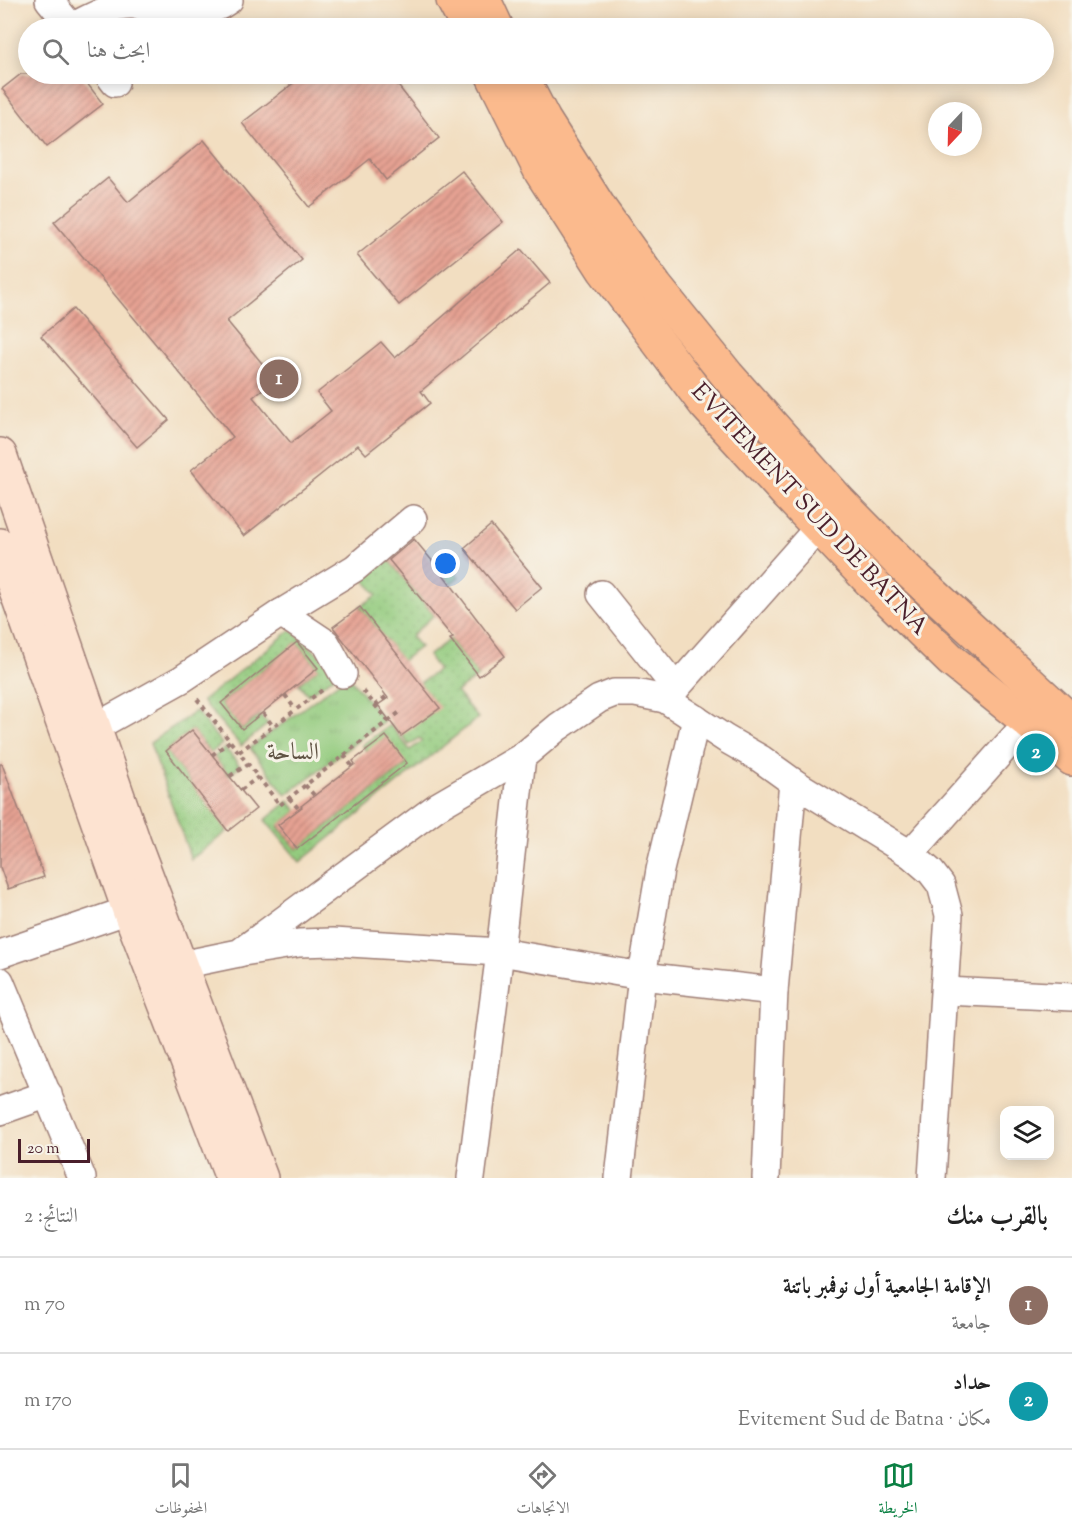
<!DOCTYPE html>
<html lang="ar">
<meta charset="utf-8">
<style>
:root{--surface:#fff;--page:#f6f6f6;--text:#222;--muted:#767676;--line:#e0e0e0;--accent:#0b8043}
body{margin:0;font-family:"Sorts Mill Goudy",Amiri,serif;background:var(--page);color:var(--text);direction:rtl}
.controls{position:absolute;right:18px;bottom:18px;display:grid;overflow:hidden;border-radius:12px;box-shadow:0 3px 15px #0003}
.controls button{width:54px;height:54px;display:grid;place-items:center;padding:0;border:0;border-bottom:2px solid var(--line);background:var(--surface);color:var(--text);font:30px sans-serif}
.compass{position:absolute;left:928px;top:102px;width:54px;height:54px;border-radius:50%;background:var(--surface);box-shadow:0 3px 15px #0003;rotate:202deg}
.scale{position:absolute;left:18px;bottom:15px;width:72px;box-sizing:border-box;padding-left:6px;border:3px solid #4a1f2b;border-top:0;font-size:16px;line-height:21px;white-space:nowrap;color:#4a1f2b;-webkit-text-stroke:4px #f7f3e8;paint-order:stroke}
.you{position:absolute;left:446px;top:564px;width:21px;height:21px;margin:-15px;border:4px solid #fff;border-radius:50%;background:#1a73e8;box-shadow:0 0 0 9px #1a73e833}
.badge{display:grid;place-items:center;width:39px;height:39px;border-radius:50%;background:var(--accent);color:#fff;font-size:20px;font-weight:700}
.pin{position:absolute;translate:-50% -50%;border:3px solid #fff;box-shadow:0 2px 6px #0006}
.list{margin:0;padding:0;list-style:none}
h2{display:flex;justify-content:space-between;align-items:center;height:78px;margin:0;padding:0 24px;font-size:26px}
h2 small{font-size:20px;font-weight:400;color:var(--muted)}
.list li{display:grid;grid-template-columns:39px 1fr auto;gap:18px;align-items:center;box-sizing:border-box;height:96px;padding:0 24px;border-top:2px solid var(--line)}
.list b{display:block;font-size:22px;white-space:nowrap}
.list p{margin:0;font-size:20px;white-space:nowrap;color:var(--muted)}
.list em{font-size:20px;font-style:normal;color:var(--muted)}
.icon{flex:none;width:33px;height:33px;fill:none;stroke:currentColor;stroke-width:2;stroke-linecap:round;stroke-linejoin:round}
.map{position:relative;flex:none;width:1072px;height:1178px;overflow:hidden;direction:ltr}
.search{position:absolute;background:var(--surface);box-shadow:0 3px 15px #0003;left:18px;right:18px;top:18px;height:66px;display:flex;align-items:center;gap:15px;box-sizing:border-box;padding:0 21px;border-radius:33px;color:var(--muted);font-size:22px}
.sheet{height:270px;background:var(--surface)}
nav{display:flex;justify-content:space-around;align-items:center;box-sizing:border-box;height:84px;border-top:2px solid var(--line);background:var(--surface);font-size:16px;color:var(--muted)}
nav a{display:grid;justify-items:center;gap:3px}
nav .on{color:var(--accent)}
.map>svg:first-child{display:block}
.grass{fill:url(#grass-dots);stroke:#6e7554;stroke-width:1.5}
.park{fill:url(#park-tufts);stroke:#6e7554;stroke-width:1.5}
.building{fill:url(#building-hatch)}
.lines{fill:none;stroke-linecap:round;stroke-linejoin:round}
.minor-casing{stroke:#9e7e76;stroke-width:30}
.secondary-casing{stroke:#9e7e76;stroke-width:36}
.trunk-casing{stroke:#9e7e76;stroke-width:36}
.path{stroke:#9e7e76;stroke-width:4;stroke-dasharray:4.5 4.5;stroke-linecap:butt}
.minor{stroke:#fff;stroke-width:27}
.secondary{stroke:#fde3d1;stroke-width:33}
.trunk{stroke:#fbba8d;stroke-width:33}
.labels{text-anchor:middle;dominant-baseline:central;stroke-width:6;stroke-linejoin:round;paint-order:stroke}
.street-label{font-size:24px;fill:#4a1f2b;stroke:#f7f3e8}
.park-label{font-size:24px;fill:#605344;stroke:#f7f3e8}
</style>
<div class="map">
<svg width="1072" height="1178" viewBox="0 0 1072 1178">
<defs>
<pattern id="grass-dots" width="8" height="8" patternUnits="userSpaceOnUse" patternTransform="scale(1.5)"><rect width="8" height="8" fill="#93cb7e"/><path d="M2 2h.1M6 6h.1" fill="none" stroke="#80ae6d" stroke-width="1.8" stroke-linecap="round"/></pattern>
<pattern id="park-tufts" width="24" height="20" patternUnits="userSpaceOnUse" patternTransform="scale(1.5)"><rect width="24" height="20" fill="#93cb7e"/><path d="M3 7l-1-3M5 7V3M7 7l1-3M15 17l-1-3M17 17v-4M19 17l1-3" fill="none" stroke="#80ae6d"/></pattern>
<pattern id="building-hatch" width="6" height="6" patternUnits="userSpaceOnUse" patternTransform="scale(1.5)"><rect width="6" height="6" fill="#e6a293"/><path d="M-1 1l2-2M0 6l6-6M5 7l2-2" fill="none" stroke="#bc8378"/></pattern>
</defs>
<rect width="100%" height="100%" fill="#f7f3e8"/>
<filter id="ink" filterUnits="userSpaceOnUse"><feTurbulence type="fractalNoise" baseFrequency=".0167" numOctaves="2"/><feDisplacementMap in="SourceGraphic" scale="12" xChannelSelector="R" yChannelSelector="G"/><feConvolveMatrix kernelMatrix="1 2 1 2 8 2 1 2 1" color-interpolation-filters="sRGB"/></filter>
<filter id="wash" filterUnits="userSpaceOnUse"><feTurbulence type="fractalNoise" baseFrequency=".008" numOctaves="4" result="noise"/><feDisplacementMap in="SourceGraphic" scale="24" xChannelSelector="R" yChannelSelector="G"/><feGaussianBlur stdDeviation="1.35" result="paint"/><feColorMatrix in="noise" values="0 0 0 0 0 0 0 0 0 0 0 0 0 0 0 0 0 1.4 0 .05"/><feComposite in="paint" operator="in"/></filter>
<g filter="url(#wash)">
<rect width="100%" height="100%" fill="#f2dec1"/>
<g class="grass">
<path d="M383,553L434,615L411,636L420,647L402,661L360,607L377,595L360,575Z"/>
<path d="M441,554L459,577L450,584L432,561Z"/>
<path d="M291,630L339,673L308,695L299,684L318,668L297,642L221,703L242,729L260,716L268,724L241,746L202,701Z"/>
<path d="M450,639L479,676L456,692L478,718L300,862L265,820L289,801L297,811L278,826L297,849L407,764L366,751L362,745L390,725L410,750L422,741L419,738L409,745L392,721L420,683L438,670L428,656Z"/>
<path d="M196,711L222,744L211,753L192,730L166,751L228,831L191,859L150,743Z"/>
<path d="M225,748L240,766L229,775L214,757Z"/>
</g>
<path class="park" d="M348,675L384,721L286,795L250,748Z"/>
<g id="blocks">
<g class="building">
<path d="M21,74H80L103,104L47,147L2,89Z"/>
<path d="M305,74H389L439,138L386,180L370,159L309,207L242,123Z"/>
<path d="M204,140L302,260L227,321L275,379L253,397L291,443L331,411L317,393L381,342L395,358L521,249L550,283L421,391L430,403L366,454L358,445L244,536L191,470L233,437L54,222L108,178L128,202Z"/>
<path d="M462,171L503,222L399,305L357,255Z"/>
<path d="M73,309L169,420L137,447L41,336Z"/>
<path d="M491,525L542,587L515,609L464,548Z"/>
<path d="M414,539L439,569L505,656L479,676L450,639L453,638L389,560Z"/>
<path d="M360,607L440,708L401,736L378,705L388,698L333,627Z"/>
<path d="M297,642L318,668L242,729L221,703Z"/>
<path d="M192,730L256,809L228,831L166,751Z"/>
<path d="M386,736L407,763L297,849L278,825L302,807L301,806L355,764L353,761Z"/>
<path d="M0,764H2L44,877L8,889L0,867Z"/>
</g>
</g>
</g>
<g filter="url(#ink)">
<use href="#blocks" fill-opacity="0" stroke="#9e7e76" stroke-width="1.5"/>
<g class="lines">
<defs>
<g id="minor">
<path d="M49,0L72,28"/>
<path d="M71,27C84,21 105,9 119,6C157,0 193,27 229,0"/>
<path d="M108,74L115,83"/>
<path d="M601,594L676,688"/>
<path d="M281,613L326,643L343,674"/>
<path d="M665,699L676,688L819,527"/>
<path d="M94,728L182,679L281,613L355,568L413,519"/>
<path d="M910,854L1028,722"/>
<path d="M243,952L299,943L333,942L500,952L642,976L774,991"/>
<path d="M0,954L129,910L146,902"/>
<path d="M181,965L239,953L438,806L522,757L558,727L599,699L614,693H635L665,699L726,739L761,759L793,782L910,854L931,872L941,885L949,915L932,1178"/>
<path d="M0,981L82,1178"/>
<path d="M945,991L1072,997"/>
<path d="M0,1111L48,1094"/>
<path d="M471,1178L500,952L522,757"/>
<path d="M619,1178L642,976L660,870L696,719"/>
<path d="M766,1178L774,991L793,782"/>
</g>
<g id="secondary">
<path d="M0,455L134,843L261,1178"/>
<path d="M0,545L129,910L232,1178"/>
</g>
<g id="trunk">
<path d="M453,0L468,28"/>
<path d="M484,0L497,28"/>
<path d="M492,74L541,172L604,270L705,404L788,495L874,585L952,661L1028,722L1072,759"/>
<path d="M520,74L544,120L601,210L656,287L728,376L839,501L902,565L1072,722"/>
</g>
</defs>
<use href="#minor" class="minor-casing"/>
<use href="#secondary" class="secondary-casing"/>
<use href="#trunk" class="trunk-casing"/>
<g class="path">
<path d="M285,695L295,709"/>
<path d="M197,699L280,805L388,721L361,688"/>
<path d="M375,705L387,696"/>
<path d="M263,713L273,726"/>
<path d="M388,721L400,712"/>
<path d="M239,752L325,688"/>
<path d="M212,755L230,741"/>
<path d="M344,755L352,766"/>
<path d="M230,776L248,764"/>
<path d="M305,785L314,795"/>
<path d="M241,790L258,777"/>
<path d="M289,798L299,809"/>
</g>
<use href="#minor" class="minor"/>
<use href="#secondary" class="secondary"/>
<use href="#trunk" class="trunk"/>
</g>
</g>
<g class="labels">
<g class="street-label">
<text transform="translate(809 510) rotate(47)">EVITEMENT SUD DE BATNA</text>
</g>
<g class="park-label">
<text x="293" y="753">الساحة</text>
</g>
</g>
</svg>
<div class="controls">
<button><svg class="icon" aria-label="layers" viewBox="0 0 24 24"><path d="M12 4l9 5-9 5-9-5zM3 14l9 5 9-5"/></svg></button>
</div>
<svg class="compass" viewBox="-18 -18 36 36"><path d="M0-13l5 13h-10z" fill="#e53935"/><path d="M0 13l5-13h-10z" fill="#767676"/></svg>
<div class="scale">20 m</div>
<div class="you"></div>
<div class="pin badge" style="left:279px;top:379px;background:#8d6e63">1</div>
<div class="pin badge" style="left:1036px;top:753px;background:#0f9aa8">2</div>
<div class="search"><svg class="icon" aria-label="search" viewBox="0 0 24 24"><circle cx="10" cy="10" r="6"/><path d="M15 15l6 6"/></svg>ابحث هنا</div>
</div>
<section class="sheet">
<h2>بالقرب منك<small>النتائج: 2</small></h2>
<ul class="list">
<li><span class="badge" style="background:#8d6e63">1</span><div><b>الإقامة الجامعية أول نوفمبر باتنة</b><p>جامعة</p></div><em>70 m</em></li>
<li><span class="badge" style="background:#0f9aa8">2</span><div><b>حداد</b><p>مكان · Evitement Sud de Batna</p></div><em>170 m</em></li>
</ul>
</section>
<nav>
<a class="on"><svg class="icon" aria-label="map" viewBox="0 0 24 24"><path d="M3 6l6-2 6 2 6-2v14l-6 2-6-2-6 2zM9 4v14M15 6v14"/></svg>الخريطة</a>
<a><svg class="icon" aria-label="directions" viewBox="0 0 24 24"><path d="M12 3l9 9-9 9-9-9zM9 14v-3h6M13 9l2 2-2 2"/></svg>الاتجاهات</a>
<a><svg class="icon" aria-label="saved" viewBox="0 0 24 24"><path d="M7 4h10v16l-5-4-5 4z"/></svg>المحفوظات</a>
</nav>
